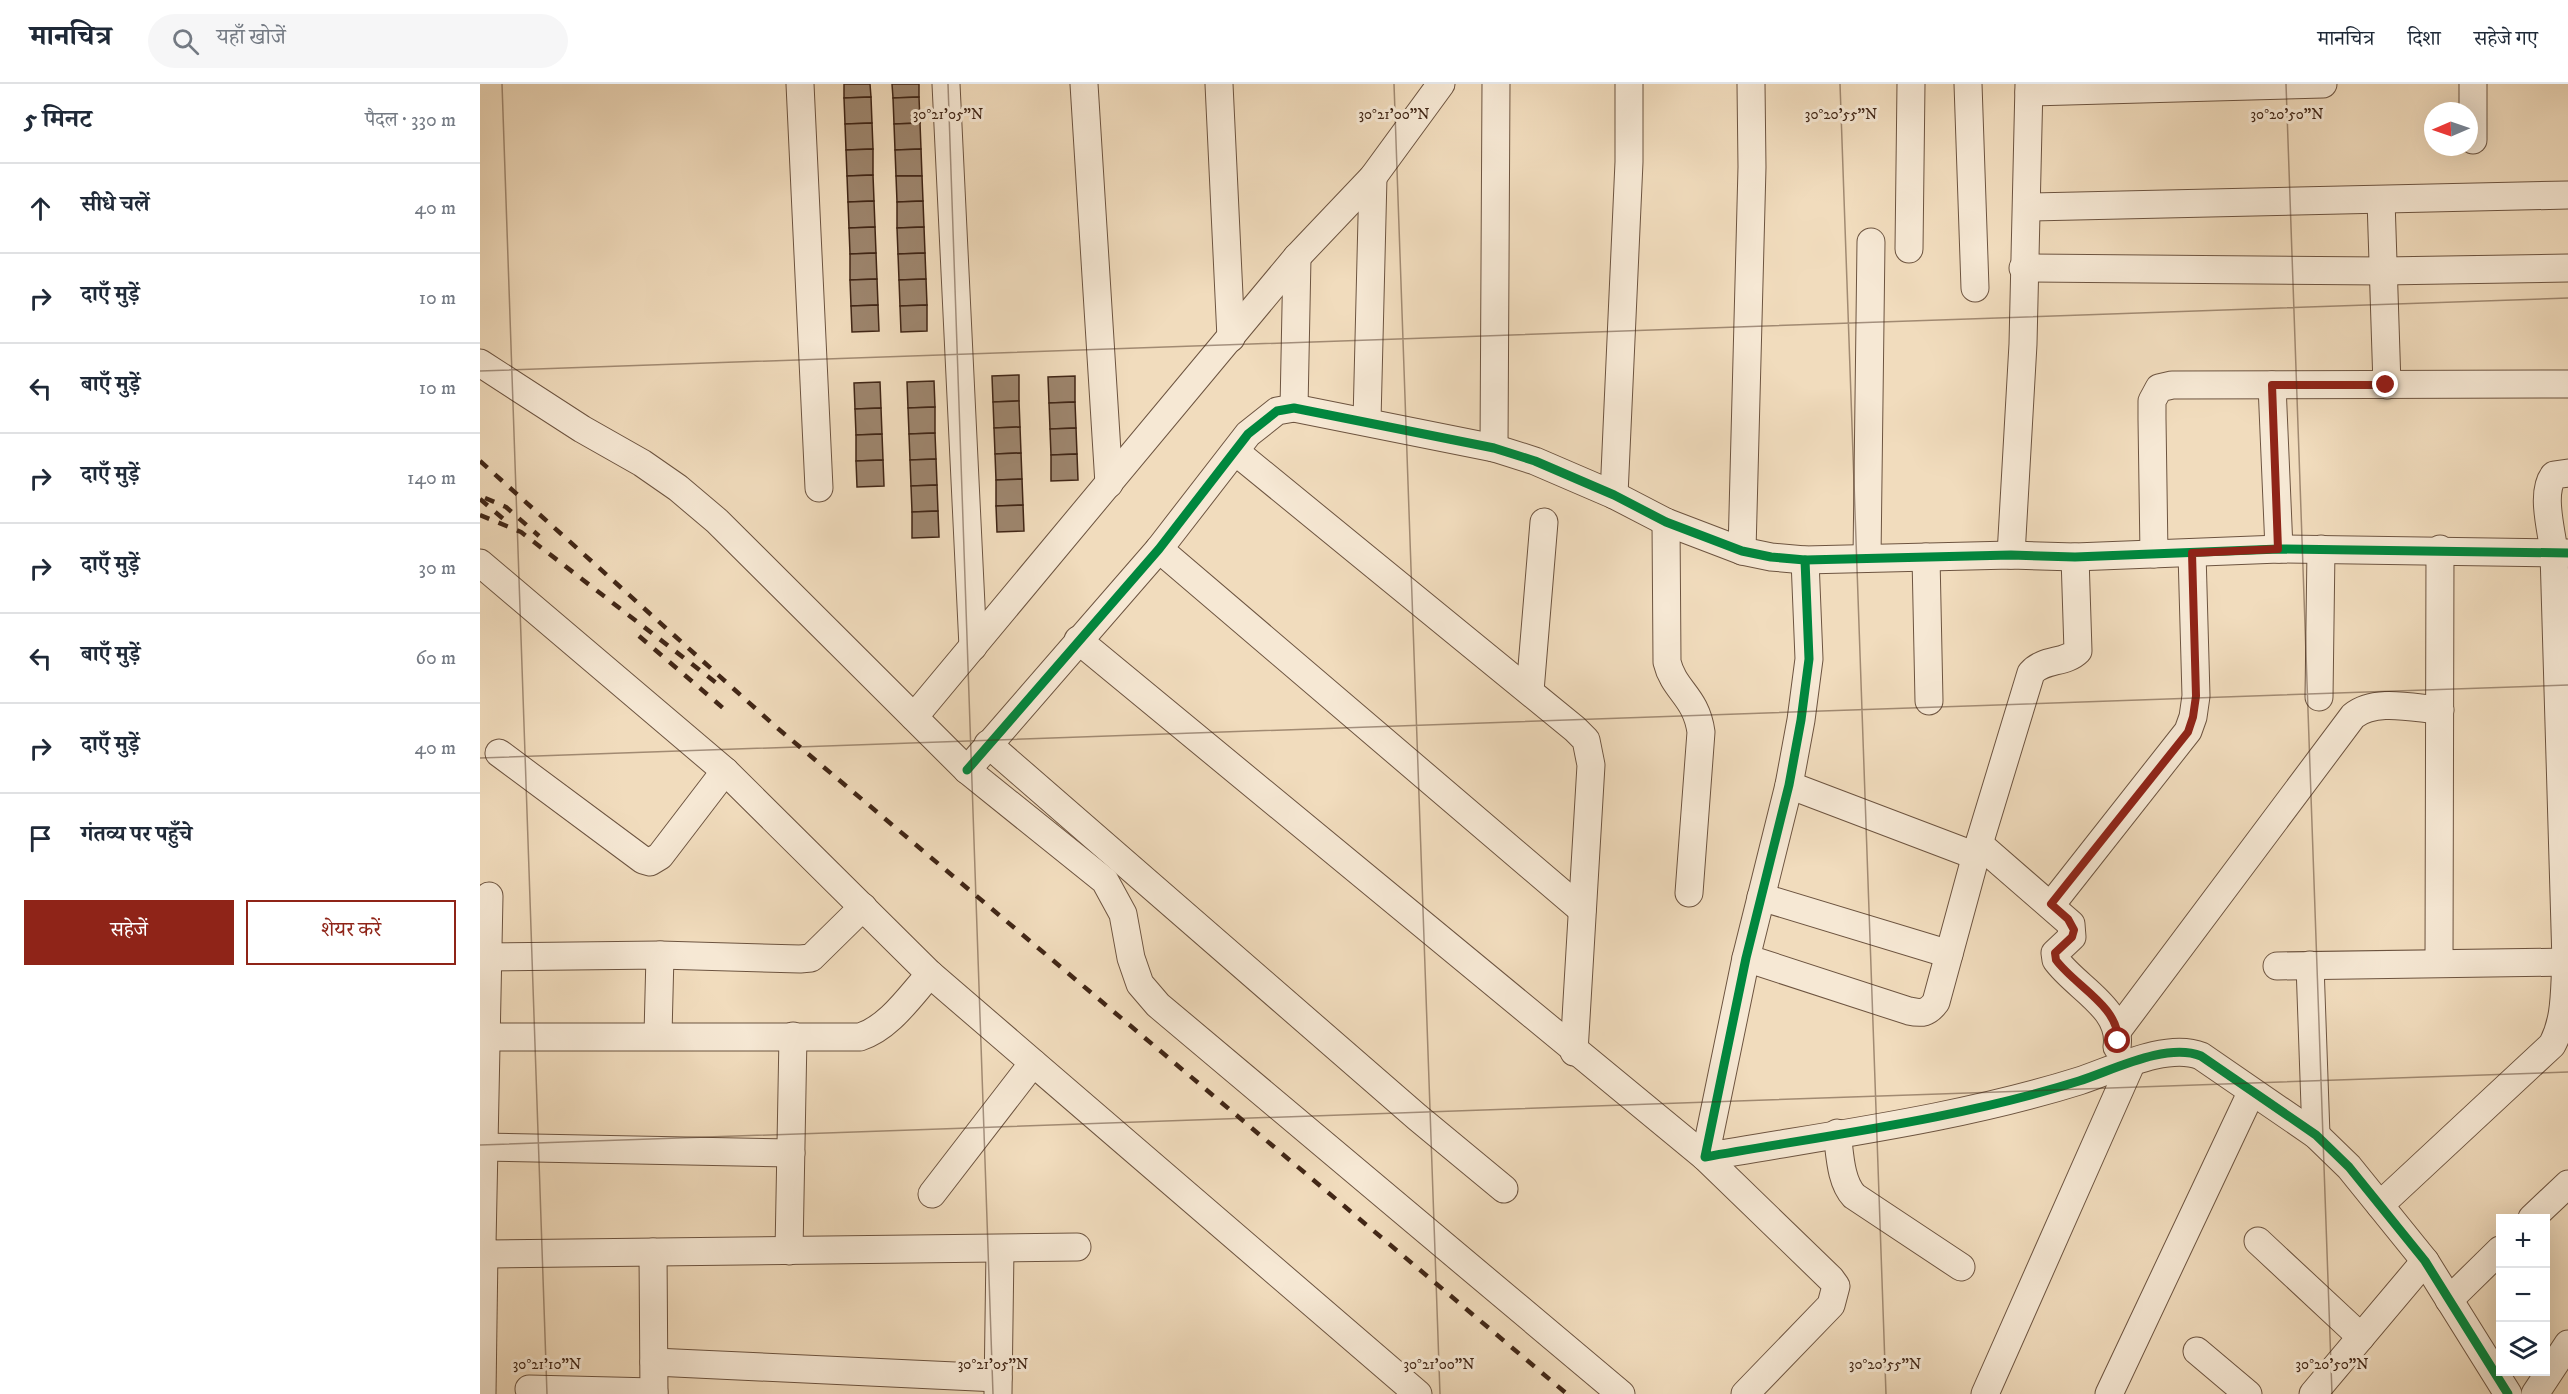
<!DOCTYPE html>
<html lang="hi">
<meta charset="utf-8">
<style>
:root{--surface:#fff;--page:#f6f6f7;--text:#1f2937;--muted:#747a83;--line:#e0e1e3;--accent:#8f2418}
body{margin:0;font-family:"IM FELL DW Pica","Noto Serif Devanagari",serif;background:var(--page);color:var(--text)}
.controls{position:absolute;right:18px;bottom:18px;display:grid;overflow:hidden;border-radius:0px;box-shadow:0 6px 24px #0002}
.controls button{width:54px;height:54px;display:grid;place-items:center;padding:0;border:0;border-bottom:2px solid var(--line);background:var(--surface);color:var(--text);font:30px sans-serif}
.compass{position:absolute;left:1944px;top:18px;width:54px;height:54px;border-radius:50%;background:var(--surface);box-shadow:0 6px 24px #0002;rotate:268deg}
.stop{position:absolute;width:18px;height:18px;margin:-14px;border:4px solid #8f2418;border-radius:50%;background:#fff}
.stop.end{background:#8f2418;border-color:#fff;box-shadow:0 2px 6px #0008}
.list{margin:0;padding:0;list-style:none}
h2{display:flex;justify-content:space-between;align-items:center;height:78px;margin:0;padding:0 24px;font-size:26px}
h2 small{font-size:20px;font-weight:400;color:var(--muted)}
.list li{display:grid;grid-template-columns:39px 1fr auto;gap:18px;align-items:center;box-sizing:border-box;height:90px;padding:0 24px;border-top:2px solid var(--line)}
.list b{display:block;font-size:22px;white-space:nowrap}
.list em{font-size:20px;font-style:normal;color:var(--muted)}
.actions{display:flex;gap:12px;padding:18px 24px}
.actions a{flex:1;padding:14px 0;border:2px solid var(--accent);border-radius:0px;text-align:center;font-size:21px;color:var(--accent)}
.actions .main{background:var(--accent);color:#fff}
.icon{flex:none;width:33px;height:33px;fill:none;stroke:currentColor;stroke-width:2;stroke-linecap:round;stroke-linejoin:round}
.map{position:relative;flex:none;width:2088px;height:1310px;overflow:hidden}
header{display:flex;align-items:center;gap:36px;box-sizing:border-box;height:84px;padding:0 30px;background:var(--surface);border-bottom:2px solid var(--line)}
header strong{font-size:28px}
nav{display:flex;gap:33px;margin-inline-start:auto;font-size:21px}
.search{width:420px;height:54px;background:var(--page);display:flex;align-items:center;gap:15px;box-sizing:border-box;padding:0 21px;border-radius:33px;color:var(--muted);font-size:22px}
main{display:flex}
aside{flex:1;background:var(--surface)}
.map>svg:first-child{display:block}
.building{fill:#9d856d;stroke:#412616;stroke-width:1.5}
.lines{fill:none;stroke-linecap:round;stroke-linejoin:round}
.minor-casing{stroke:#6d5440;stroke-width:29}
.minor{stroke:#f6e8d4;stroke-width:27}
.rail{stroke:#412616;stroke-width:4.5;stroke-dasharray:10 10;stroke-linecap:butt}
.cycleway-casing{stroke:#f6e8d4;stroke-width:13}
.cycleway{stroke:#00873e;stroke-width:9}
.route{stroke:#8f2418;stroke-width:8}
.ticks{fill:none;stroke:#412616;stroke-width:1.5;stroke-opacity:0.45}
.ticks-label{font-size:15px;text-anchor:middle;fill:#412616;stroke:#f6e8d4;stroke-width:6;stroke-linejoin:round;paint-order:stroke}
</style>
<header>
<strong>मानचित्र</strong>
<div class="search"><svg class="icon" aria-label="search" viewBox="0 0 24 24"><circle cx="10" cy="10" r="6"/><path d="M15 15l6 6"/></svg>यहाँ खोजें</div>
<nav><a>मानचित्र</a><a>दिशा</a><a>सहेजे गए</a></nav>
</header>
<main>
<aside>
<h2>5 मिनट<small>पैदल · 330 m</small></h2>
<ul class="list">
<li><svg class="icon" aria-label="ahead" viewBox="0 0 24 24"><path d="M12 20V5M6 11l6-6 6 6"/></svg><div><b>सीधे चलें</b></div><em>40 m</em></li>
<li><svg class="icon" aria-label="right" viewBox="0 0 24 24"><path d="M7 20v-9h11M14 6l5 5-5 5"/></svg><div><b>दाएँ मुड़ें</b></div><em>10 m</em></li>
<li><svg class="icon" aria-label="left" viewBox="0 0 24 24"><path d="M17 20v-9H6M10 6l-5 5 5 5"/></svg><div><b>बाएँ मुड़ें</b></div><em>10 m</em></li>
<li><svg class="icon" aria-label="right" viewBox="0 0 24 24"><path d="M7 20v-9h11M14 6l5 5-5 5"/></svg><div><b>दाएँ मुड़ें</b></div><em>140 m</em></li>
<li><svg class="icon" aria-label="right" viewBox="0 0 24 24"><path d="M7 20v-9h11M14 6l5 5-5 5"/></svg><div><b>दाएँ मुड़ें</b></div><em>30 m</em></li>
<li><svg class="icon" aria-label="left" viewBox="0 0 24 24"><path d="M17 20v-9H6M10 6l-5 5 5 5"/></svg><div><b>बाएँ मुड़ें</b></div><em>60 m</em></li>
<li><svg class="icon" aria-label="right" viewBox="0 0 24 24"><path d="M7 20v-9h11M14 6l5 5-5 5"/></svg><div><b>दाएँ मुड़ें</b></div><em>40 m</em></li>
<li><svg class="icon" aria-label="arrive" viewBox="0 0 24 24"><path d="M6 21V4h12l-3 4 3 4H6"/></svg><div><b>गंतव्य पर पहुँचे</b></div></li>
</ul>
<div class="actions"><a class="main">सहेजें</a><a>शेयर करें</a></div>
</aside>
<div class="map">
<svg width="2088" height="1310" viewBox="0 0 2088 1310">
<rect width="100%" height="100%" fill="#f1dcbd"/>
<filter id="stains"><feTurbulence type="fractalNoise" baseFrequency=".00333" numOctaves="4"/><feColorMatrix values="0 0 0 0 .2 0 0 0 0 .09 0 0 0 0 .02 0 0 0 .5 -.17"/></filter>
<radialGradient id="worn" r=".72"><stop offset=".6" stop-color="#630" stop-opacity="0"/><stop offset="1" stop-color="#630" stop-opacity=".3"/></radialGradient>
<g class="building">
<path d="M364,0H390L391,13L364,14Z"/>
<path d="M412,0H439V13L413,14Z"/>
<path d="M391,13L392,39L365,40L364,14Z"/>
<path d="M439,13L440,39L414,40L413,14Z"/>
<path d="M392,39L393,65L366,66L365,40Z"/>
<path d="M440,39L441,65L415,66L414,40Z"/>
<path d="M393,65V91L367,92L366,66Z"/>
<path d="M441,65L442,92H416L415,66Z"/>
<path d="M393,91L394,117L368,118L367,92Z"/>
<path d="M416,92H442L443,117L417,118Z"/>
<path d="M394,117L395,143L369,144L368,118Z"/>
<path d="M443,117L444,143L417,144V118Z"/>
<path d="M395,143L396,169L370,170L369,144Z"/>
<path d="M444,143L445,169L418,170L417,144Z"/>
<path d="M396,169L397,195L370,196V170Z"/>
<path d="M445,169L446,195L419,196L418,170Z"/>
<path d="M397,195L398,221L371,222L370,196Z"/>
<path d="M446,195L447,221L420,222L419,196Z"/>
<path d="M398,221L399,247L372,248L371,222Z"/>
<path d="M447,221V247L421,248L420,222Z"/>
<path d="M539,291V317L513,318L512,292Z"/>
<path d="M595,292V318L569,319L568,293Z"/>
<path d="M454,297L455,323L428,324L427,298Z"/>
<path d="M400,298L401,324L375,325L374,299Z"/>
<path d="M539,317L540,343L514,344L513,318Z"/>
<path d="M595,318L596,344L570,345L569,319Z"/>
<path d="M455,323V349L429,350L428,324Z"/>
<path d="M401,324L402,350L376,351L375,325Z"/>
<path d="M540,343L541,369L515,370L514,344Z"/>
<path d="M596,344L597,370L571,371L570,345Z"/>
<path d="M455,349L456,375L430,376L429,350Z"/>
<path d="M402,350L403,376L376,377V351Z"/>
<path d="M541,369L542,395L516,396L515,370Z"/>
<path d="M597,370L598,396L571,397V371Z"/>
<path d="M456,375L457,401L431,402L430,376Z"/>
<path d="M403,376L404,402L377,403L376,377Z"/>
<path d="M542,395L543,421L516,422V396Z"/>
<path d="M457,401L458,427L432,428L431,402Z"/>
<path d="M543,421L544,447L517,448L516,422Z"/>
<path d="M458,427L459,453L432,454V428Z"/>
</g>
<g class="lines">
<defs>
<g id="minor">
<path d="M320,0L339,404"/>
<path d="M466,0L493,563"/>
<path d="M604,0L629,400"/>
<path d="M739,0L751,254"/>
<path d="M1488,0L1495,204"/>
<path d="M1993,0V56"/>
<path d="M1549,8L1843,0"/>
<path d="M1901,116L1907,301"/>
<path d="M1548,123L2088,111"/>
<path d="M1429,165L1431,0"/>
<path d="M1543,184L1903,187L2088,184"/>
<path d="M0,279L102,345L162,379L198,404L237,437L487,686L625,797L643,830L651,874L660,900L678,921L1141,1310"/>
<path d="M1792,301L1799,465"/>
<path d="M814,324L817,173"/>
<path d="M887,337L893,93"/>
<path d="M1014,364L1016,0"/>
<path d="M756,368L1095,645L1106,656L1111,681L1094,968"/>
<path d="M1134,411L1149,78V0"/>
<path d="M1186,438L1187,578C1194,607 1216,612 1221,648L1209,809"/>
<path d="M679,465L1102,826"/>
<path d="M1262,467L1272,83L1271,0"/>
<path d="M1674,470L1672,335V317L1679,304L1692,301L2088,300"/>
<path d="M1531,471L1543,260L1549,0"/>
<path d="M1446,473L1449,617"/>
<path d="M1387,474L1391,158"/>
<path d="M1325,476L1329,575L1321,636L1309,701L1266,874L1225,1073C1349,1051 1478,1035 1599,997C1633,986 1687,958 1721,972L1836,1051L1869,1083L1945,1177L2028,1310"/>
<path d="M0,479L245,687L450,890L938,1310"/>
<path d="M598,556L1225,1073L1351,1195L1356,1202L1351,1221L1265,1310"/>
<path d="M1050,607L1064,438"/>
<path d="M1839,613L1841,465"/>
<path d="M434,633L817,173L893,93L961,0"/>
<path d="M508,660L937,1033L1024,1105"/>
<path d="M19,669L163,776L170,778L180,772L245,687"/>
<path d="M487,686L679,465L768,350L797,327L814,324L1014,364L1055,377L1134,411L1186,438L1262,467L1291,473L1325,476L1531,471L1595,473L1799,465L2088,469"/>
<path d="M1309,701L1496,772"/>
<path d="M1499,760L1591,840L1592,853L1575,869L1576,876C1596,904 1643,924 1637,963"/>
<path d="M9,812L2,1161L9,1170L597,1163"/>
<path d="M1281,813L1469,870"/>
<path d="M1571,821L1708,647L1713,633L1716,612L1712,469"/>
<path d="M0,873L180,871L320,875L331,874L383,823"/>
<path d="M1266,874L1429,927C1442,930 1448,929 1456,918L1499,760L1551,589C1564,574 1585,580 1598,567L1595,473"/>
<path d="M1959,878L1960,465"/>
<path d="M1830,881L1836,1051"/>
<path d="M1797,882L2088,878"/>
<path d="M1638,946L1873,632C1895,614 1933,624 1960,626"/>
<path d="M178,951L180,871"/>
<path d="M0,953H380C409,944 430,912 450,890"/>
<path d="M1357,1049C1360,1069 1360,1097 1374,1112L1481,1183"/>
<path d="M0,1063L311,1069"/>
<path d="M452,1110L553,979"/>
<path d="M1900,1121L2072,961C2086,935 2084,907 2086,878L2074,469C2072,447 2060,409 2074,391L2088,389"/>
<path d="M2052,1134L2088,1100"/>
<path d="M1778,1157L1881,1253"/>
<path d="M309,1167L313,952"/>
<path d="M173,1168L174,1310"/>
<path d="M1969,1216L2020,1166"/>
<path d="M1717,1267L1768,1310"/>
<path d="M174,1278L518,1294"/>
<path d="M49,1305L174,1308"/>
<path d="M2,1310L4,1166"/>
<path d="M518,1310L520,1165"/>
<path d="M1505,1310L1652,978"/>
<path d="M1629,1310L1771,1009"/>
<path d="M1833,1310L1945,1177"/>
<path d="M2055,1310L2088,1260"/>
</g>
</defs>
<use href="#minor" class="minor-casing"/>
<use href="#minor" class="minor"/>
<g class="rail">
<path d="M0,377L295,642L1087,1310"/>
<path d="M5,414L26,423L59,452"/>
<path d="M0,415L27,438"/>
<path d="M0,431L41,448L239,601"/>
<path d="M159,552L243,624"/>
</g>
<defs>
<g id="cycleway">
<path d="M1325,476L1329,575L1321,636L1309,701L1266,874L1225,1073C1349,1051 1478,1035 1599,997C1633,986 1687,958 1721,972L1836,1051L1869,1083L1945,1177L2028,1310"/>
<path d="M487,686L679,465L768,350L797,327L814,324L1014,364L1055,377L1134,411L1186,438L1262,467L1291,473L1325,476L1531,471L1595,473L1799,465L2088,469"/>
</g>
</defs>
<use href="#cycleway" class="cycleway-casing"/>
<use href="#cycleway" class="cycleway"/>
</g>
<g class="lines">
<path class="route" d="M1638,957C1639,922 1595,902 1576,876L1575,869L1592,853L1594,846L1588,835L1571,820L1708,648L1713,633L1716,612L1712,469L1798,465L1792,301H1906"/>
</g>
<path class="ticks" d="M22,0L67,1310M468,0L513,1310M914,0L960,1310M1360,0L1406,1310M1806,0L1852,1310M0,287L2088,214M0,674L2088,601M0,1061L2088,988"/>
<g class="ticks-label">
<text x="468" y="35">30°21'05"N</text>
<text x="914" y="35">30°21'00"N</text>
<text x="1361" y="35">30°20'55"N</text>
<text x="1807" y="35">30°20'50"N</text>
<text x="67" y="1285">30°21'10"N</text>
<text x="513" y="1285">30°21'05"N</text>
<text x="959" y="1285">30°21'00"N</text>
<text x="1405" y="1285">30°20'55"N</text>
<text x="1852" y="1285">30°20'50"N</text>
</g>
<rect width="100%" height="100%" filter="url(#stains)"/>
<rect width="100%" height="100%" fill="url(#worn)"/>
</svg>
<div class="controls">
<button>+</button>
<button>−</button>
<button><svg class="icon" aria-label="layers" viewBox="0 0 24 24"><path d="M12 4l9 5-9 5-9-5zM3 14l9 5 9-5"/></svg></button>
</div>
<svg class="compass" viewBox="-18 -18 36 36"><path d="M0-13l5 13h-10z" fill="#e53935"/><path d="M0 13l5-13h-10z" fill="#747a83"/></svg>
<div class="stop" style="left:1638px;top:957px"></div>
<div class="stop end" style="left:1906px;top:301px"></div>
</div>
</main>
